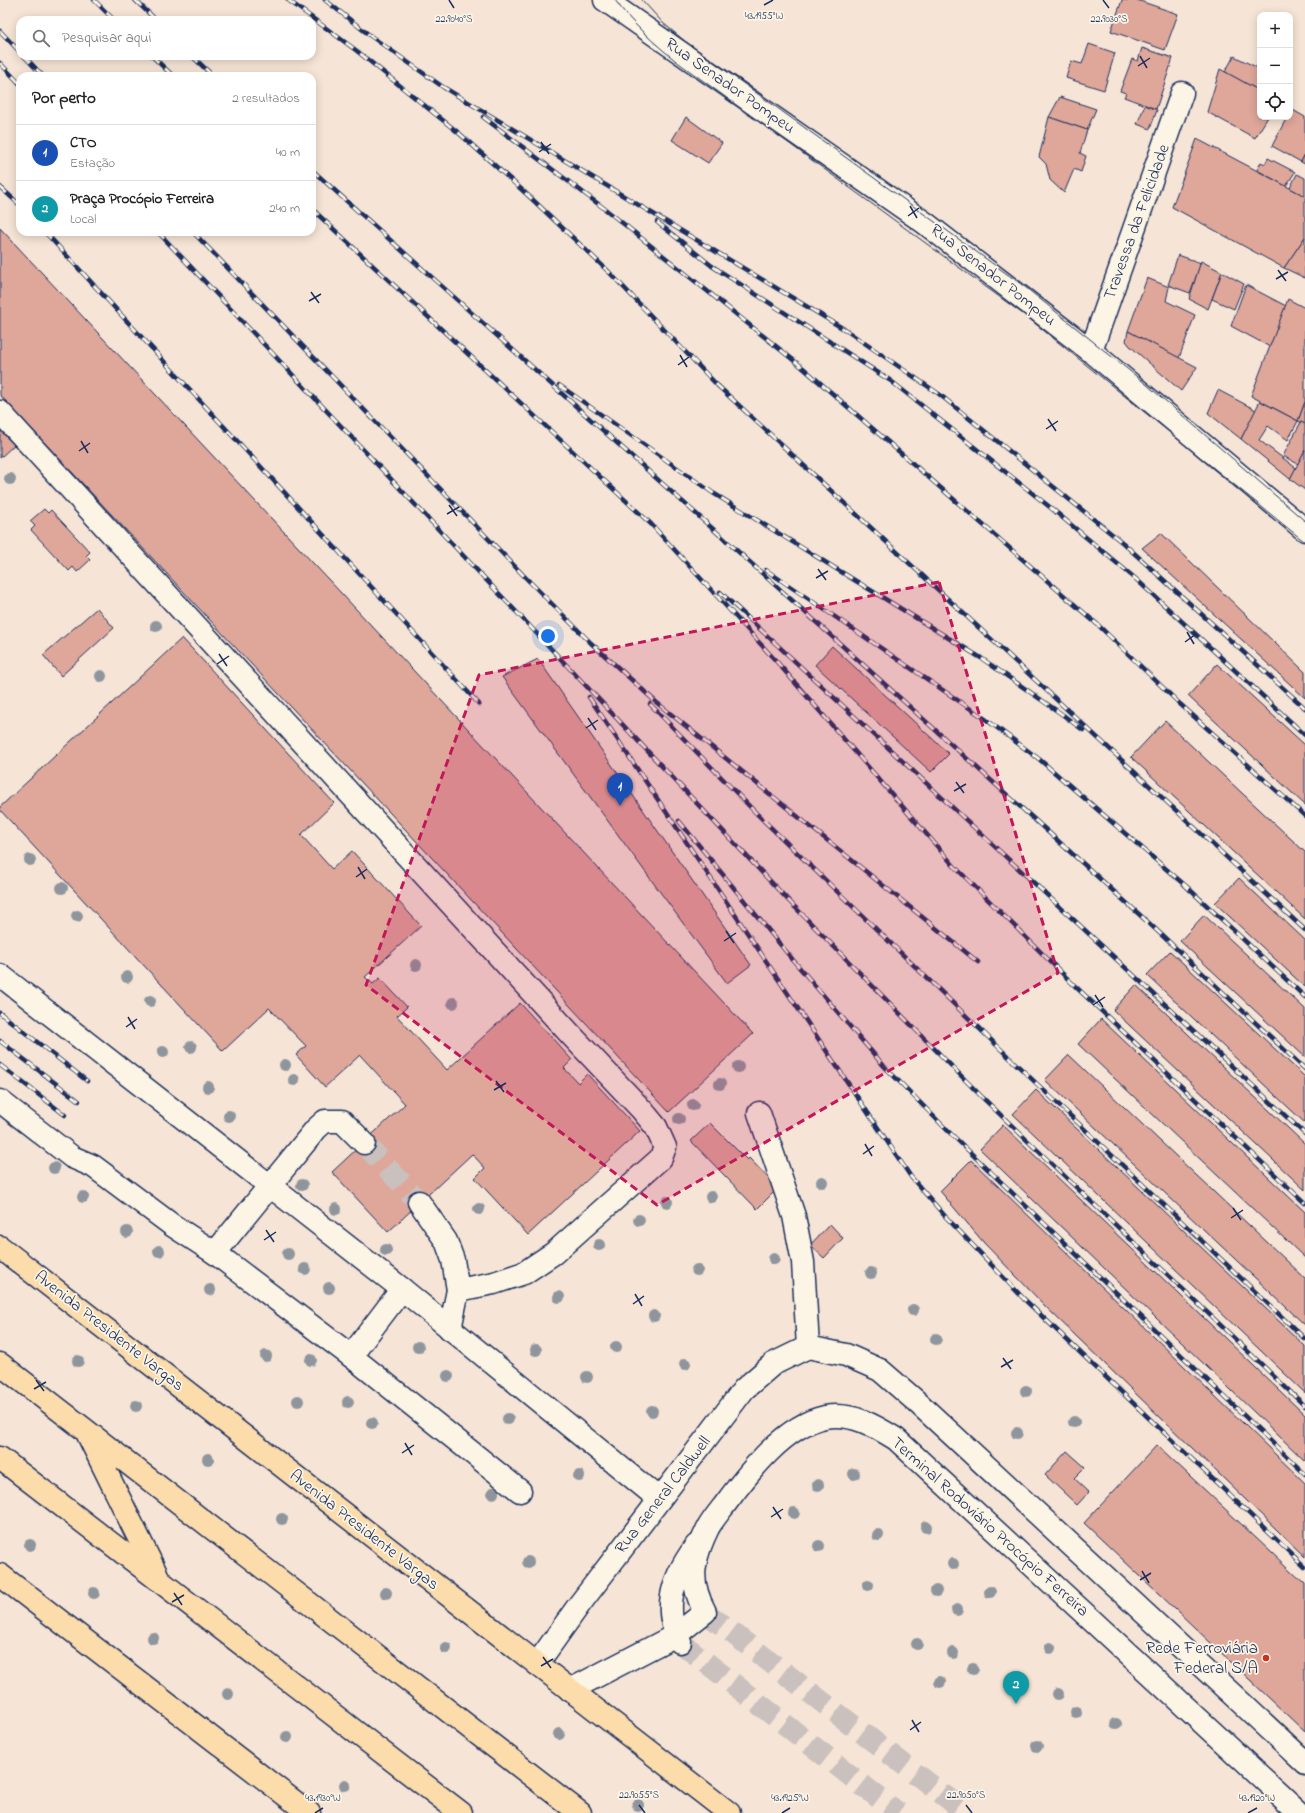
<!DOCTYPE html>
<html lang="pt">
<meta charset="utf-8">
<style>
:root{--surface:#fff;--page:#f6f6f6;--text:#222;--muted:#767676;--line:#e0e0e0;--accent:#c8321e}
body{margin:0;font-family:"Indie Flower",sans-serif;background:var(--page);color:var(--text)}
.controls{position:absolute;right:12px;top:12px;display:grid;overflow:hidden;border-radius:8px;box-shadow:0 2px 10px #0003}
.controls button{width:36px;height:36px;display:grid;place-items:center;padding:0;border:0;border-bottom:1px solid var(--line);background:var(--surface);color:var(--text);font:20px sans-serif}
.you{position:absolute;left:548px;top:636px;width:14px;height:14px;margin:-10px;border:3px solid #fff;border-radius:50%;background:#1a73e8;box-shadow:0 0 0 6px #1a73e833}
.badge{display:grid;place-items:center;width:26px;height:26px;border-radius:50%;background:var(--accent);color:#fff;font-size:13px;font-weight:700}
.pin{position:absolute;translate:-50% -33px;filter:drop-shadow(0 1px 2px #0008)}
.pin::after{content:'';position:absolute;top:21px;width:14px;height:12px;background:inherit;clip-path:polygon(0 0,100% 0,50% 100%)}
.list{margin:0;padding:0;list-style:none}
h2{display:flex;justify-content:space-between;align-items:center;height:52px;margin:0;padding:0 16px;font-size:17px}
h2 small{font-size:13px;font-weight:400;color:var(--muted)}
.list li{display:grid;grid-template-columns:26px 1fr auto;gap:12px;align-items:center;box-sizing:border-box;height:56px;padding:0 16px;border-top:1px solid var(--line)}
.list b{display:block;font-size:15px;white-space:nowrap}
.list p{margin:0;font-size:13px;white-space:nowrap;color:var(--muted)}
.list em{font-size:13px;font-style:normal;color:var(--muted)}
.icon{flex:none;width:22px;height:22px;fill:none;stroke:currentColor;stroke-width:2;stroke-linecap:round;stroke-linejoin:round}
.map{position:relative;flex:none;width:1305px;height:1813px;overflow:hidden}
.search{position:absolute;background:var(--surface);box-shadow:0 2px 10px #0003;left:16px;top:16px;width:300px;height:44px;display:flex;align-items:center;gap:10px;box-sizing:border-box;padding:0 14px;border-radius:12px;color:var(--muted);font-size:15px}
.panel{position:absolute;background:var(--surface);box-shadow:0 2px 10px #0003;left:16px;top:72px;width:300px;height:164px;border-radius:12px}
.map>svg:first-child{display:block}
.building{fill:#dfa69a;stroke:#1b2f5e}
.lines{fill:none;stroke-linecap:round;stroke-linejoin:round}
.minor-tunnel{stroke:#cac1be;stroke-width:22;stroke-dasharray:22 11;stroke-linecap:butt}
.minor-casing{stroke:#1b2f5e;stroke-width:25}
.major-casing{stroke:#1b2f5e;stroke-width:25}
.minor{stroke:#fcf5e5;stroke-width:22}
.major{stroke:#fddcac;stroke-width:22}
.tram{stroke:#1b2f5e;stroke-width:1}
.rail-casing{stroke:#1b2f5e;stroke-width:4.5}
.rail{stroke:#fcf5e5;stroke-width:3;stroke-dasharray:9;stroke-linecap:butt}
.tree{fill:#8e959d}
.marked{fill:#c2185b;fill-opacity:0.2;stroke:#c2185b;stroke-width:3;stroke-dasharray:8 5;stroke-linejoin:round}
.ticks{fill:none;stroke:#1b2f5e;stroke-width:1.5}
.poi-dot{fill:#c8321e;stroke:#fcf5e5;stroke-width:1.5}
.labels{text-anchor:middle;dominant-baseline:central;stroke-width:3.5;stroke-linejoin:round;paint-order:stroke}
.street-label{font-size:17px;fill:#1b2f5e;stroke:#fcf5e5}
.poi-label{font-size:17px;fill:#1b2f5e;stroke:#fcf5e5;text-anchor:end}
.ticks-label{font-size:10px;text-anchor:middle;fill:#1b2f5e;stroke:#fcf5e5;stroke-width:3.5;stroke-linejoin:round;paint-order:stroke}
</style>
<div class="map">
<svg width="1305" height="1813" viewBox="0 0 1305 1813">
<rect width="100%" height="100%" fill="#f6e5d6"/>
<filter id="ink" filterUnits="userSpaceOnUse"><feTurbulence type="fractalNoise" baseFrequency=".025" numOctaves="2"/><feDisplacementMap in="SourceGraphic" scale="8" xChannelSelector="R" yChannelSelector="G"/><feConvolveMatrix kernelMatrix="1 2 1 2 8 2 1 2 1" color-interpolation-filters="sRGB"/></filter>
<g filter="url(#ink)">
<g class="building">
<path d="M1122,0H1137L1178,14L1165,50L1111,31Z"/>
<path d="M1089,44L1115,53L1104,90L1066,78L1071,61L1082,64Z"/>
<path d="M1142,48L1173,58L1156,109L1124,97L1126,93L1120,91L1132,59L1138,61Z"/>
<path d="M1234,56L1260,69V91L1225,72Z"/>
<path d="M1220,69L1260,91V117H1268L1255,138L1207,112Z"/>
<path d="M1060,97L1096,109L1087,130L1049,117Z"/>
<path d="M1145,105L1157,110L1150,129L1137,124Z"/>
<path d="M1291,109L1305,117V154L1301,162L1272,146L1287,117H1290Z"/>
<path d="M686,117L722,143L708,163L672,140Z"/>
<path d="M1049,117L1087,130L1080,153L1086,156L1081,172L1074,169L1064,193L1050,180L1046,164L1039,157Z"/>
<path d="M1197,139L1305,196V237L1284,268L1172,207Z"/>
<path d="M1305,154V164L1301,162Z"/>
<path d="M1268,158L1295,172L1286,186L1257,170L1261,162L1265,164Z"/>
<path d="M1297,174L1305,178V196L1290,188Z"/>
<path d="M0,228L753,1034L669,1112L0,395Z"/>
<path d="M1305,237V278L1284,268Z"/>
<path d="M1178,255L1201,263L1190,293L1168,285Z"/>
<path d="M1201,261L1222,272L1208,309L1189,299Z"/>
<path d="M1222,272L1244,284L1234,309L1212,299Z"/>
<path d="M1147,278L1169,287L1166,301L1195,315L1179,358L1128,331Z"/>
<path d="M1246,285L1286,306L1270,347L1231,326Z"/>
<path d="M1288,299L1305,308V402L1298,421L1251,396Z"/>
<path d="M1128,331L1197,367L1181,391L1130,346L1126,341Z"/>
<path d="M1218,390L1256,410L1241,439L1208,413Z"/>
<path d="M1260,401L1298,421L1288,440L1268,426L1259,440L1296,468L1290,479L1241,439Z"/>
<path d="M1305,402V424L1298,421Z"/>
<path d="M1301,422L1305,424V450L1298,464L1283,456Z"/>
<path d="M0,430L14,445L0,458Z"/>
<path d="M1305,450V490L1290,479Z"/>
<path d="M44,509L48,513L51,510L90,552L86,556L90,560L77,572L73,567L69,571L31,530L35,526L30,521Z"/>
<path d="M1161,533L1305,672V698L1142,548Z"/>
<path d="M97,608L114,628L61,676L43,655Z"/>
<path d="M182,638L334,803L301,835L332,869L352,851L421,926L365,977L373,984L380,978L407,1007L397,1016L447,1070L520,1003L572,1060L564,1068L578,1083L587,1074L640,1131L528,1235L475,1178L485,1168L472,1154L388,1232L332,1172L405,1104L360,1055L325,1087L296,1055L306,1046L269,1008L223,1051L0,810V807Z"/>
<path d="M832,646L949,754L931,772L815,665Z"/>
<path d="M538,659L751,965L727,983L502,677Z"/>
<path d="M1217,664L1305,745V805L1188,696Z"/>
<path d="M1165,721L1305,852V919L1131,757Z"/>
<path d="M1239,878L1305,940V987L1215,903Z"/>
<path d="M1204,915L1305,1009V1057L1180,941Z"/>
<path d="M1170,951L1305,1077V1123L1147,975Z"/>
<path d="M1136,985L1305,1144V1190L1113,1010Z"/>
<path d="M1101,1019L1305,1212V1258L1078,1044Z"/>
<path d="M1069,1055L1305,1278V1325L1045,1080Z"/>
<path d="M1036,1090L1305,1346V1393L1013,1114Z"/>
<path d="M710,1123L747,1160L749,1158L778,1188L757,1209L691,1141Z"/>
<path d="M1003,1125L1305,1415V1461L980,1149Z"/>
<path d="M971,1160L1305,1483V1557L1048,1309L984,1243L940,1191Z"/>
<path d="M830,1224L843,1238L824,1258L810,1245Z"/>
<path d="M1157,1445L1305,1584V1732L1084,1523Z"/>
<path d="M1067,1451L1085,1467L1074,1478L1089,1492L1077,1505L1045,1475Z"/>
</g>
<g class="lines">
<g class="minor-tunnel">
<path d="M364,1143L419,1202"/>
<path d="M705,1612L967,1813"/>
<path d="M680,1642L898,1813"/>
</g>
<defs>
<g id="minor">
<path d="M605,0L925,223L1091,351L1305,530"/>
<path d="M1091,351L1182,93"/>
<path d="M0,412L572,1036L642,1110L656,1127L665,1147L661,1158L554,1253L524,1273L494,1283L458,1290"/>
<path d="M0,975L402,1289L659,1499"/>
<path d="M0,1101L72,1157L93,1166L172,1225L215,1253L316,1129L325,1121H342L364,1143"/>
<path d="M759,1113L794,1216L803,1262L808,1347"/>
<path d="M419,1202L446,1241L453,1260L458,1290L450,1329"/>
<path d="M215,1253L351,1356L520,1491"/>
<path d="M808,1347L846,1355L880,1370L917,1402L1305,1762"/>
<path d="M351,1356L402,1289"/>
<path d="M680,1642C661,1608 674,1575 696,1546"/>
<path d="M537,1664L579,1605L744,1389L773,1364L808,1347"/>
<path d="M570,1690L676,1635L705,1612C697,1597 692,1582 695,1565C697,1554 703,1538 708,1528C713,1519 720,1511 726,1503C749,1472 785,1425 825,1417C852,1412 875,1426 896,1439L1300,1813"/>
</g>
<g id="major">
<path d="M0,1247L729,1813"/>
<path d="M0,1364L580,1813"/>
<path d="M88,1435L157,1575"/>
<path d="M0,1458L461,1813"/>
<path d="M0,1575L309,1813"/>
</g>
</defs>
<use href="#minor" class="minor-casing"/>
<use href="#major" class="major-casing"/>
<use href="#minor" class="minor"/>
<use href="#major" class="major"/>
<g class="tram">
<path d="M615,0C632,24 654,43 676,61L1027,317L1305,542"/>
<path d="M642,0L663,23L686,42L1025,287L1146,384L1305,521"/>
</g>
<defs>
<g id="rail">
<path d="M94,0L114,20"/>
<path d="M135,0L156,20"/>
<path d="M288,0L357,51L460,134L532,199L609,272L717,385L1305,930"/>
<path d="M325,0L372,37L443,87L844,329L939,394L1123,543L1305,708"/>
<path d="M0,31L20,52"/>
<path d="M24,56L43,76"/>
<path d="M152,56L173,76"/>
<path d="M192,56L213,76"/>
<path d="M0,63L20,84"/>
<path d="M483,117L605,209L802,367L1098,625L1180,704L1305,816"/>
<path d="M312,170L722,537L1151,925L1305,1069"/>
<path d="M0,187L20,205"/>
<path d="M312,209L651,524L777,662L955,867L1076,987L1305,1203"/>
<path d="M657,222L712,266L891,381L1051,508L1137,580L1305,735"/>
<path d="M45,232L479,704"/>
<path d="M158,232L788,900L983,1098L1305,1406"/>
<path d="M193,232L527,579L591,643L656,702L978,962"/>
<path d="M559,385L713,493L981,658L1063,715L1083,730"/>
<path d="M766,570L984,718L1039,759L1187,887L1305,997"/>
<path d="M720,592L1305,1134"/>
<path d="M589,697L911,1177L944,1215L1024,1299L1305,1567"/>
<path d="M650,704L757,814L1015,1063L1305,1339"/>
<path d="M679,821L793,960L884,1066L948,1131L1305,1474"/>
<path d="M0,1013L87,1081"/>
<path d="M0,1041L79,1101"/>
<path d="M0,1065L65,1115"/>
</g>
</defs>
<use href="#rail" class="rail-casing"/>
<use href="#rail" class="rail"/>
</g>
<g class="tree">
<circle cx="10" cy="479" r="6"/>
<circle cx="156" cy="626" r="6"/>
<circle cx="101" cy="676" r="6"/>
<circle cx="30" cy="860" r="6"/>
<circle cx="62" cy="888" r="6"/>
<circle cx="77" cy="916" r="6"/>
<circle cx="416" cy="965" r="6"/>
<circle cx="127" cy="977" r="6"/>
<circle cx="150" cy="1001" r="6"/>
<circle cx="453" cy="1003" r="6"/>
<circle cx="191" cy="1047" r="6"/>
<circle cx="163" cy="1052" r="6"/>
<circle cx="285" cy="1065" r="6"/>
<circle cx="738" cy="1067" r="6"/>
<circle cx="294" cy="1080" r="6"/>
<circle cx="720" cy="1084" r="6"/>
<circle cx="208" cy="1087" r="6"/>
<circle cx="693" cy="1105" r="6"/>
<circle cx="229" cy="1116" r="6"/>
<circle cx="679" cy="1119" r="6"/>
<circle cx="54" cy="1168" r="6"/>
<circle cx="822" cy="1182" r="6"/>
<circle cx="302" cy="1185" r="6"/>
<circle cx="83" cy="1197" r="6"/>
<circle cx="711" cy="1197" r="6"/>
<circle cx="667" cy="1202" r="6"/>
<circle cx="336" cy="1209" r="6"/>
<circle cx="479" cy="1209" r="6"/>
<circle cx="639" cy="1220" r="6"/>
<circle cx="127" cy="1232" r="6"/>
<circle cx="599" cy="1245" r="6"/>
<circle cx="386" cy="1250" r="6"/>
<circle cx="159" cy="1251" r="6"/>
<circle cx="288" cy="1254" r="6"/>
<circle cx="774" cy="1259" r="6"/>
<circle cx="305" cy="1269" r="6"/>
<circle cx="697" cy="1270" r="6"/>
<circle cx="871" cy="1273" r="6"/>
<circle cx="329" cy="1288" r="6"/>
<circle cx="210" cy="1290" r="6"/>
<circle cx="559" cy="1297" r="6"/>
<circle cx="913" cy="1310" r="6"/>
<circle cx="654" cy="1316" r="6"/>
<circle cx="936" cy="1339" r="6"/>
<circle cx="418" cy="1347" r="6"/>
<circle cx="616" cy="1347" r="6"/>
<circle cx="536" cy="1350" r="6"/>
<circle cx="266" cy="1356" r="6"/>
<circle cx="311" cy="1360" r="6"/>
<circle cx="78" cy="1361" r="6"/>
<circle cx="685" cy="1364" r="6"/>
<circle cx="448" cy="1376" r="6"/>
<circle cx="587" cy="1377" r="6"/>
<circle cx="1026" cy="1391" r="6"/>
<circle cx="298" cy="1401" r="6"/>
<circle cx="348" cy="1402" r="6"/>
<circle cx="136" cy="1406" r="6"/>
<circle cx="652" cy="1411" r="6"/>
<circle cx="508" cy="1419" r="6"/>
<circle cx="1074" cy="1422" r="6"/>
<circle cx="372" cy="1423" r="6"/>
<circle cx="1017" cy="1433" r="6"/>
<circle cx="208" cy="1459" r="6"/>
<circle cx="854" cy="1474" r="6"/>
<circle cx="579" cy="1476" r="6"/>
<circle cx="818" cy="1485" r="6"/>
<circle cx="493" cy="1493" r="6"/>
<circle cx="794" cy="1513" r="6"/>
<circle cx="282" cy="1519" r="6"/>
<circle cx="926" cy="1527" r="6"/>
<circle cx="878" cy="1535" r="6"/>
<circle cx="30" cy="1545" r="6"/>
<circle cx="819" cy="1546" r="6"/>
<circle cx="528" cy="1562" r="6"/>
<circle cx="953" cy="1564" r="6"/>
<circle cx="868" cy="1585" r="6"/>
<circle cx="936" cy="1591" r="6"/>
<circle cx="990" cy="1592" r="6"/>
<circle cx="94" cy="1593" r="6"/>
<circle cx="386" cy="1593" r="6"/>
<circle cx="957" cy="1610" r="6"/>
<circle cx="153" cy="1638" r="6"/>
<circle cx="917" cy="1644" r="6"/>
<circle cx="446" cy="1648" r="6"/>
<circle cx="1050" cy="1648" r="6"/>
<circle cx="953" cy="1653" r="6"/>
<circle cx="973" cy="1669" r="6"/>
<circle cx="940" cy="1682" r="6"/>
<circle cx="228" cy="1694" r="6"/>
<circle cx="1058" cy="1694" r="6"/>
<circle cx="1076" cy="1712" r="6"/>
<circle cx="1116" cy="1724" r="6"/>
<circle cx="559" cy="1734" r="6"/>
<circle cx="287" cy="1737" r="6"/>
<circle cx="1037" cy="1746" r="6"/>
<circle cx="345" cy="1785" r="6"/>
<circle cx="638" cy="1805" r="6"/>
</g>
</g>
<path class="marked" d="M939,582L1058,973L657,1205L366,985L479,675Z"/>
<path class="ticks" d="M449,0L454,8M1103,0L1109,8M764,5L773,0M1140,56L1147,68M1138,66L1150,58M541,142L549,154M539,152L551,144M910,206L917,218M908,216L919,208M1278,270L1286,281M1276,279L1288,272M311,292L319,303M309,301L321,294M680,355L687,367M678,365L689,357M1048,419L1056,431M1046,429L1058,421M81,441L88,453M79,451L90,443M449,505L457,516M447,514L459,507M818,569L826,580M816,578L828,571M1187,632L1194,644M1185,642L1196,634M219,654L227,666M217,664L229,656M588,718L596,730M586,728L598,720M956,782L964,793M954,791L966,784M358,867L365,879M356,877L367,869M726,931L734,943M724,941L736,933M1095,995L1103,1007M1093,1005L1105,997M128,1017L135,1029M126,1027L137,1019M496,1081L504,1092M494,1090L506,1083M865,1144L872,1156M863,1154L874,1146M1233,1208L1241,1220M1231,1218L1243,1210M266,1230L274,1242M264,1240L276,1232M635,1294L642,1306M633,1304L644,1296M1003,1358L1011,1369M1001,1367L1013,1360M36,1380L44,1391M34,1389L46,1382M405,1443L412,1455M402,1453L414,1445M773,1507L781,1519M771,1517L783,1509M1142,1571L1149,1583M1140,1580L1151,1573M174,1593L182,1605M172,1602L184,1595M543,1657L551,1668M541,1666L553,1659M912,1720L919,1732M910,1730L921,1722M639,1805L645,1813M966,1805L972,1813M315,1813L323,1808M782,1813L790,1808M1248,1813L1257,1808"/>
<circle class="poi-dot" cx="1266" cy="1658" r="4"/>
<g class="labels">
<g class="street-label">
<text transform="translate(730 86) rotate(35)">Rua Senador Pompeu</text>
<text transform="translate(1137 222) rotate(-70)">Travessa da Felicidade</text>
<text transform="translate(993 275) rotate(38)">Rua Senador Pompeu</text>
<text transform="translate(109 1331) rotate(38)">Avenida Presidente Vargas</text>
<text transform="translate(663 1495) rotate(-52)">Rua General Caldwell</text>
<text transform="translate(990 1527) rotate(42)">Terminal Rodoviário Procópio Ferreira</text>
<text transform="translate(364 1530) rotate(38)">Avenida Presidente Vargas</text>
</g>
<g class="poi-label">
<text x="1258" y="1648">Rede Ferroviária<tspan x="1258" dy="20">Federal S/A</tspan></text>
</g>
</g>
<g class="ticks-label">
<text x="764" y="19">43.1955°W</text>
<text x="1109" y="22">22.9030°S</text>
<text x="454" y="22">22.9040°S</text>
<text x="639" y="1798">22.9055°S</text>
<text x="966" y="1798">22.9050°S</text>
<text x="323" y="1801">43.1930°W</text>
<text x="790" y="1801">43.1925°W</text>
<text x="1257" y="1801">43.1920°W</text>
</g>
</svg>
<div class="controls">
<button>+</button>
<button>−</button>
<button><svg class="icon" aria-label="locate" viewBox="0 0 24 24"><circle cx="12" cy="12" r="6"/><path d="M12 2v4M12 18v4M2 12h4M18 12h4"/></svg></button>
</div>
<div class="you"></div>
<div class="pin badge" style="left:620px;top:806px;background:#1a4fb4">1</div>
<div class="pin badge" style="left:1016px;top:1704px;background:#0f9aa8">2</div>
<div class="search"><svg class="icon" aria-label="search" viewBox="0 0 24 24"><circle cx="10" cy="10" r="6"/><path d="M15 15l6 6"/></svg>Pesquisar aqui</div>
<section class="panel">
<h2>Por perto<small>2 resultados</small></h2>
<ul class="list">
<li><span class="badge" style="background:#1a4fb4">1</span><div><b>CTO</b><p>Estação</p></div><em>40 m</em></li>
<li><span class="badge" style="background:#0f9aa8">2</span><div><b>Praça Procópio Ferreira</b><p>Local</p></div><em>240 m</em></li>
</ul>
</section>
</div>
